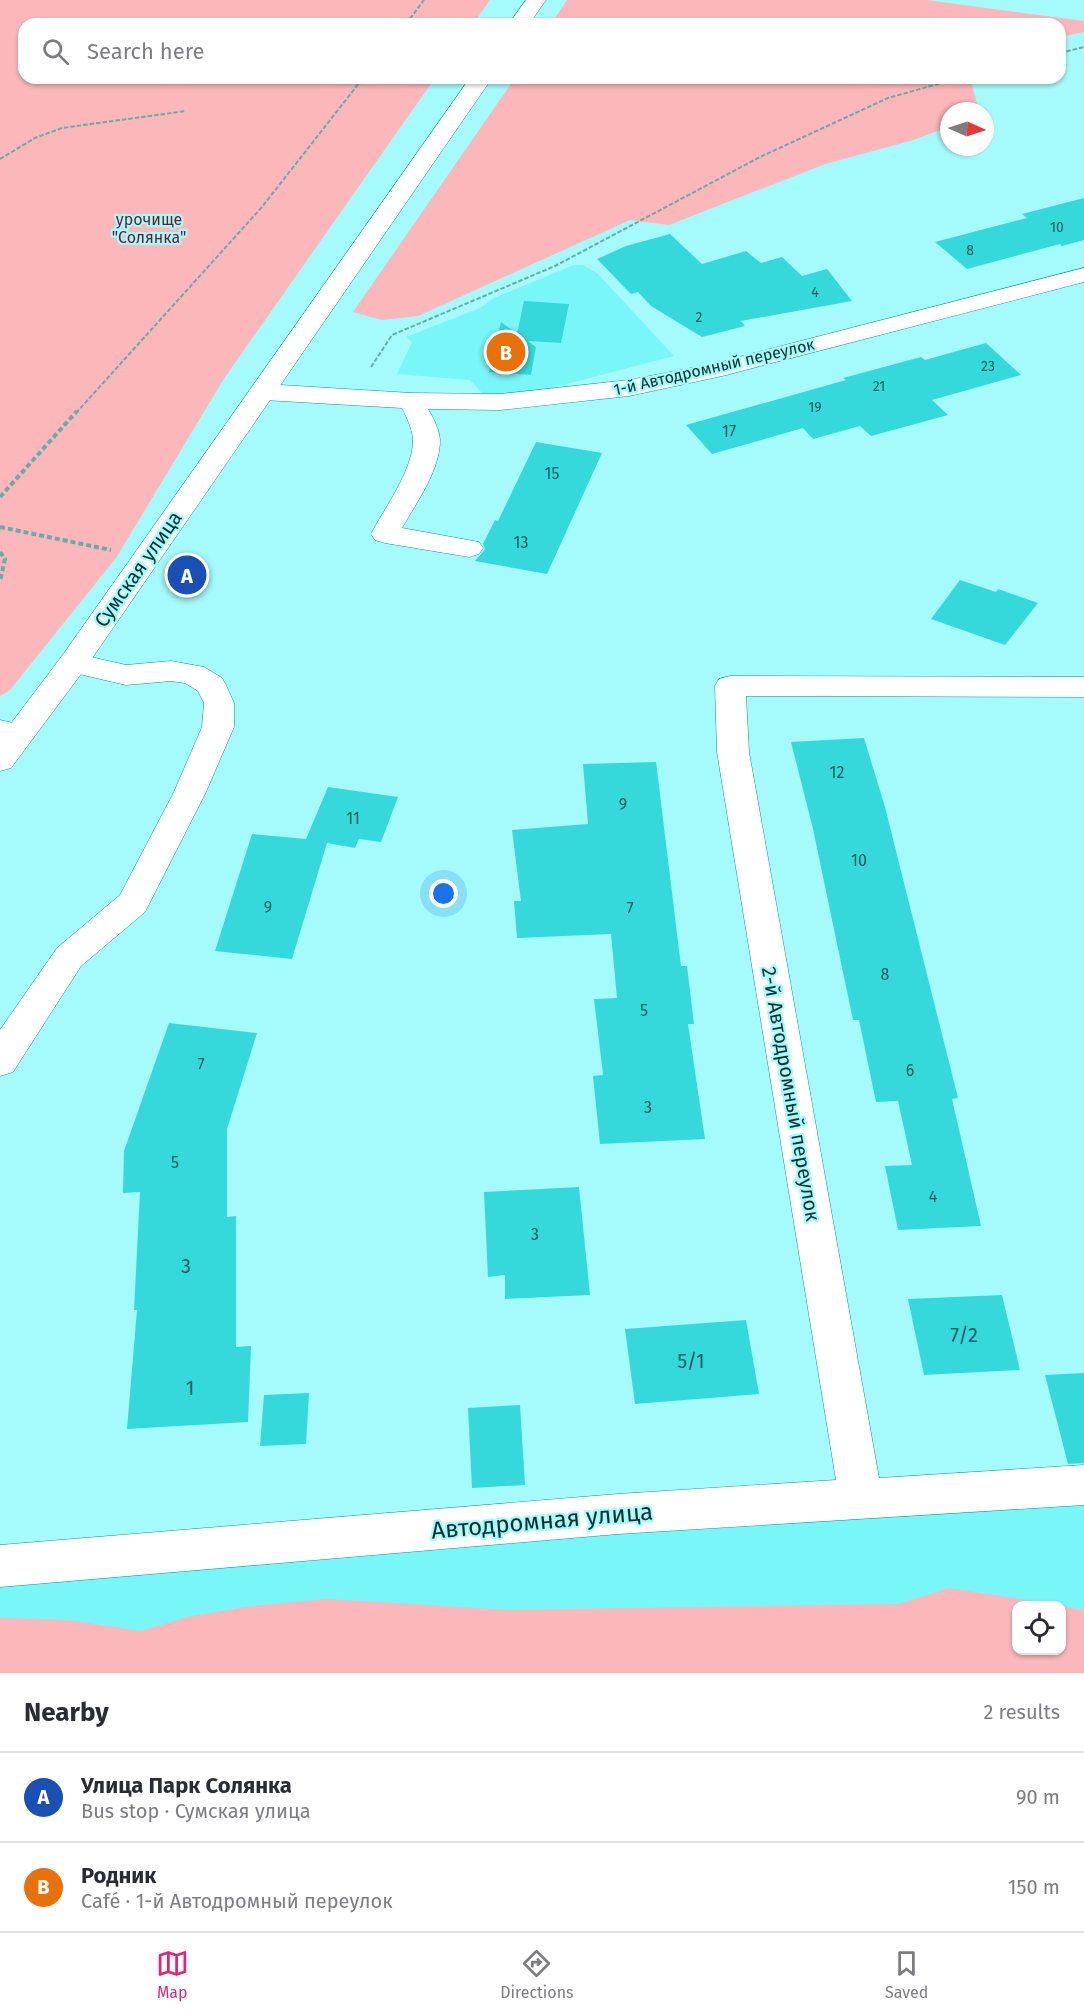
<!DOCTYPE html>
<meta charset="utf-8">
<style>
:root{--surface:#fff;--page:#f7f7f7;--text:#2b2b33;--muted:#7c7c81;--line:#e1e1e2;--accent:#db2777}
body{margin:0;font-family:"Fira Sans",sans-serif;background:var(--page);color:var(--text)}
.controls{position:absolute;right:18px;bottom:18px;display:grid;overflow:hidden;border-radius:12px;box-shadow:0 2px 4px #0004}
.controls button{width:54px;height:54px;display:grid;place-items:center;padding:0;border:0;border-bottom:2px solid var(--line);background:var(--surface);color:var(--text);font:30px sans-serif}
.compass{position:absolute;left:940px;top:102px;width:54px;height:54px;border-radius:50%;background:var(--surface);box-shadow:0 2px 4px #0004;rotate:93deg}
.you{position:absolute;left:444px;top:894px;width:21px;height:21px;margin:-15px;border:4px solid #fff;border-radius:50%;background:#1a73e8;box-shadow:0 0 0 9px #1a73e833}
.badge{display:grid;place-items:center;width:39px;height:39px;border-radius:50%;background:var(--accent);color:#fff;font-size:20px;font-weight:700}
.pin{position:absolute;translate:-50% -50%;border:3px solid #fff;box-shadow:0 2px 6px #0006}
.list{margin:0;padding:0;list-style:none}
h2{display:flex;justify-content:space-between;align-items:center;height:78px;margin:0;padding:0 24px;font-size:26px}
h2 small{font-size:20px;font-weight:400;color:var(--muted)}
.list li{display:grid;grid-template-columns:39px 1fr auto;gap:18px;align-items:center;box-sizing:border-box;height:90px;padding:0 24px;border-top:2px solid var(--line)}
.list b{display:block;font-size:22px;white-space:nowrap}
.list p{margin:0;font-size:20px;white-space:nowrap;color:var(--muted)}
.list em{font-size:20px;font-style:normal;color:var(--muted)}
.icon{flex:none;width:33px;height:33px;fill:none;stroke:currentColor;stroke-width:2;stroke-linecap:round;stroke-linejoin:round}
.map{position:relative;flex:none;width:1084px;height:1673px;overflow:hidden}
.search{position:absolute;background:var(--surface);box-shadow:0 2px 4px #0004;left:18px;right:18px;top:18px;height:66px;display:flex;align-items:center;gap:15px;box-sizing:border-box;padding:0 21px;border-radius:18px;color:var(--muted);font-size:22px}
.sheet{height:258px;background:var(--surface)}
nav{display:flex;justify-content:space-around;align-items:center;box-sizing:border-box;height:84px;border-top:2px solid var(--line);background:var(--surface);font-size:16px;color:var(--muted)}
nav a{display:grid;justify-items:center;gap:3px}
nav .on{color:var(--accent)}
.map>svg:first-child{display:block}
.built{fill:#78f6f8;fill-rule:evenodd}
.green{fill:#fbb7ba}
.building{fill:#35d9db}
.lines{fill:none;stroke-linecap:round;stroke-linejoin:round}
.minor-casing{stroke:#0a9597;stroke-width:1}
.major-casing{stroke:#0a9597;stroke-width:1}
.path-far1{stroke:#68abab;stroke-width:2;stroke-dasharray:4.5 2;stroke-linecap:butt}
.path{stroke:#68abab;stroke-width:4;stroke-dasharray:5 3;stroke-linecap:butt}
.minor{fill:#fff;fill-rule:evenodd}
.major{fill:#fff;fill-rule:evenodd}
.labels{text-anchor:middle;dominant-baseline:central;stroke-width:4.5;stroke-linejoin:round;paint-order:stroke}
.far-number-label{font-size:14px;fill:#165a5b}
.far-park-label{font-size:16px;fill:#6b1a27;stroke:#a5fafb}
.far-street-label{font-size:16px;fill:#0b3030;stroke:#a5fafb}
.number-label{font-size:16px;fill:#165a5b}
.street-label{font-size:20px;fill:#0b3030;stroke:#a5fafb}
.near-number-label{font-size:20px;fill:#165a5b}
.near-street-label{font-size:24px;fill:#0b3030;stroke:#a5fafb}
</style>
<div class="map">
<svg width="1084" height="1673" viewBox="0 0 1084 1673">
<rect width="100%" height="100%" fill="#a5fafb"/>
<g class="built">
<path d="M574,265H583L598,274L674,356L528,394H483L470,380L397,374L412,342L406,337L480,308L494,298Z"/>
<path d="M1084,1493V1673H0V1552ZM1016,1606H1062V1650H1016Z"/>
</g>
<g class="green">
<path d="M0,0H490L473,24H24V78H435L225,377L116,558L10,690L0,696Z"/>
<path d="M567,0H926L1084,21V32L1060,37V24H551Z"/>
<path d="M515,78H970L979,111H949V127L910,141L825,164L669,225L630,220L418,316L382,320L353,312Z"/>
<path d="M949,1588L1057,1605L1016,1606V1650H1062V1606L1084,1610V1673H0V1618L68,1620L141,1631L187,1617L245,1607L327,1599L511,1610L898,1604Z"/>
</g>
<g class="building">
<path d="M1084,198V240L1062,246L1060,244L967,269L935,242L1027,218L1022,214Z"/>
<path d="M670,234L702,264L746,251L761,263L782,257L802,276L827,269L852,301L741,321L745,326L702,337L651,306L638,292L631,294L597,259L626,246Z"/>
<path d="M524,301L569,304L561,343L528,341L536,347L531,375L489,372L501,322L517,334Z"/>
<path d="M986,343L1021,375L932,400L948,415L871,436L860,426L813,439L803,428L712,454L686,425L846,380L843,378L921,357L925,360Z"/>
<path d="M536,442L602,453L547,574L475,561L485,549L483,544L495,520L498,521Z"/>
<path d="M960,580L996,592L998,589L1038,603L1005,645L931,619Z"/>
<path d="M864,738L885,807L958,1098L952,1099L981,1226L898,1230L885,1166L912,1165L898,1101L876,1102L859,1020H853L813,829L791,742Z"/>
<path d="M656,762L681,966H687L694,1024H688L705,1139L600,1144L593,1076L603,1075L594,999L617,998L611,934L517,938L514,901H521L512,830L588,824L583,764Z"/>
<path d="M328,787L398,797L381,842L359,839L355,848L327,843L292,959L215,951L252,834L306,839Z"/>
<path d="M169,1023L257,1033L227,1129V1217L236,1216V1347L251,1346L248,1422L127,1429L137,1310H134L140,1192L123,1193L124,1151Z"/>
<path d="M579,1187L590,1295L505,1299V1275L488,1277L484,1192Z"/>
<path d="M1002,1295L1020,1370L924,1375L908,1299Z"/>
<path d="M746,1320L759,1394L635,1404L625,1329Z"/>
<path d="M1084,1373V1463L1068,1464L1045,1375Z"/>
<path d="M309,1393L306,1444L260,1446L264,1395Z"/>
<path d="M520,1405L525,1485L472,1488L468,1408Z"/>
</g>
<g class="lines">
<defs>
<g id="minor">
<path d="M1084,268V282L722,376L629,396L500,410L428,409C434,419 439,429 440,440C440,471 416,503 402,528L479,542L483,548L479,554L469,557L385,543L375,540L371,534C384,509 414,469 413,439C412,428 407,418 402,408L264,400L255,398L251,392L255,386L264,384L411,393L500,394L629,380L712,364Z"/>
<path d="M73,653L126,665L171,661L204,667L222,678L226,685L234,703V727L206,792L145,912L81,966L13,1072L0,1076V1030L57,948L120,895L174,792L202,727L204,703L198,691L185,683L171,681L126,685L62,670L58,663L62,656Z"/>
<path d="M730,676L1084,677V697L746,696L749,752L879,1478L1084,1465V1505L618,1534L0,1587V1545L618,1494L836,1480L717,752L715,686L719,679Z"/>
<path d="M0,720L30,727L35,734L30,741L19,745L0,742Z"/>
</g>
<g id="major">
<path d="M526,0H546L529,24H509Z"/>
<path d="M470,78H492L84,670L11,768L0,771V738L62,656Z"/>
</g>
</defs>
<use href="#minor" class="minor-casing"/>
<use href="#major" class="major-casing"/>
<g class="path-far1">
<path d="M406,24L424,0"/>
<path d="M1060,53L1084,47"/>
<path d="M0,159L35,138L62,128L186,111"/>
<path d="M371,367L392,335L555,266L760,157L888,98L959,78"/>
<path d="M76,413L262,207L363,78"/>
</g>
<g class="path">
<path d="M0,497L77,411"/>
<path d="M0,527L111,550"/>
<path d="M0,552L5,559L0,581"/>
</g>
<use href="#minor" class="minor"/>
<use href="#major" class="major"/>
</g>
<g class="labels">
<g class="far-number-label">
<text x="1057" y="227">10</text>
<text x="970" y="250">8</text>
<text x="815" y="292">4</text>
<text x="699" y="317">2</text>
<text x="988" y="366">23</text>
<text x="879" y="386">21</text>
<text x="815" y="407">19</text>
</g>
<g class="far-park-label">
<text x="149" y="219">урочище<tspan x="149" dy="18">"Солянка"</tspan></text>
</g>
<g class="far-street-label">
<text transform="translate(714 367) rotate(-13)">1-й Автодромный переулок</text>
</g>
<g class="number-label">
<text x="729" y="431">17</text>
<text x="552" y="473">15</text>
<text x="521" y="542">13</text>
<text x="837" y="772">12</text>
<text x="623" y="804">9</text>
<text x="353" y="818">11</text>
<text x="859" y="860">10</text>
<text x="268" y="907">9</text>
<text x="630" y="908">7</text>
<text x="885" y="974">8</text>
<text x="644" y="1010">5</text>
<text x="201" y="1064">7</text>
<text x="910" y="1070">6</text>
<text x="648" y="1107">3</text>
<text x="175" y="1162">5</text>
<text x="933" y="1196">4</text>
<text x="535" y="1234">3</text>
</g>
<g class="street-label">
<text transform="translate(138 569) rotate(-55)">Сумская улица</text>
<text transform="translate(791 1094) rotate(80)">2-й Автодромный переулок</text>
</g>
<g class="near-number-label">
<text x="186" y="1266">3</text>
<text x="964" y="1335">7/2</text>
<text x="691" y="1361">5/1</text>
<text x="190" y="1388">1</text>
</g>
<g class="near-street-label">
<text transform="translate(542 1521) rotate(-5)">Автодромная улица</text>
</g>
</g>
</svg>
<div class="controls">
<button><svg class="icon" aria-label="locate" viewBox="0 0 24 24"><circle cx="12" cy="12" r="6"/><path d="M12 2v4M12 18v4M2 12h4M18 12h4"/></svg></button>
</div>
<svg class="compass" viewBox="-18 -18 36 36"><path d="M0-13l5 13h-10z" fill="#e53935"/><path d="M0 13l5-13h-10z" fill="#7c7c81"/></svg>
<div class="you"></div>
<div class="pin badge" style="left:187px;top:575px;background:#1a4fb4">A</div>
<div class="pin badge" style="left:506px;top:352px;background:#e8710a">B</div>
<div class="search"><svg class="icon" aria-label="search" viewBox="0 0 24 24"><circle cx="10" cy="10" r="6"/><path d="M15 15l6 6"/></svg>Search here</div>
</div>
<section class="sheet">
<h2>Nearby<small>2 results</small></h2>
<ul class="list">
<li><span class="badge" style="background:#1a4fb4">A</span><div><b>Улица Парк Солянка</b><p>Bus stop · Сумская улица</p></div><em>90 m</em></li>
<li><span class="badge" style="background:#e8710a">B</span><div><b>Родник</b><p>Café · 1-й Автодромный переулок</p></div><em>150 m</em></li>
</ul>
</section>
<nav>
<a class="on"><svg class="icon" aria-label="map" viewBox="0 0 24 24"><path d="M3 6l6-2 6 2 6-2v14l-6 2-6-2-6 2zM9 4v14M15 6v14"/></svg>Map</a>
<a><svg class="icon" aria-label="directions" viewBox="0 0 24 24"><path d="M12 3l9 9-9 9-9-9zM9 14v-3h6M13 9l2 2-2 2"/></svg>Directions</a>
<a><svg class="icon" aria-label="saved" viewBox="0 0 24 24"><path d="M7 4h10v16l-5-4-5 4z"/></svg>Saved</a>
</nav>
